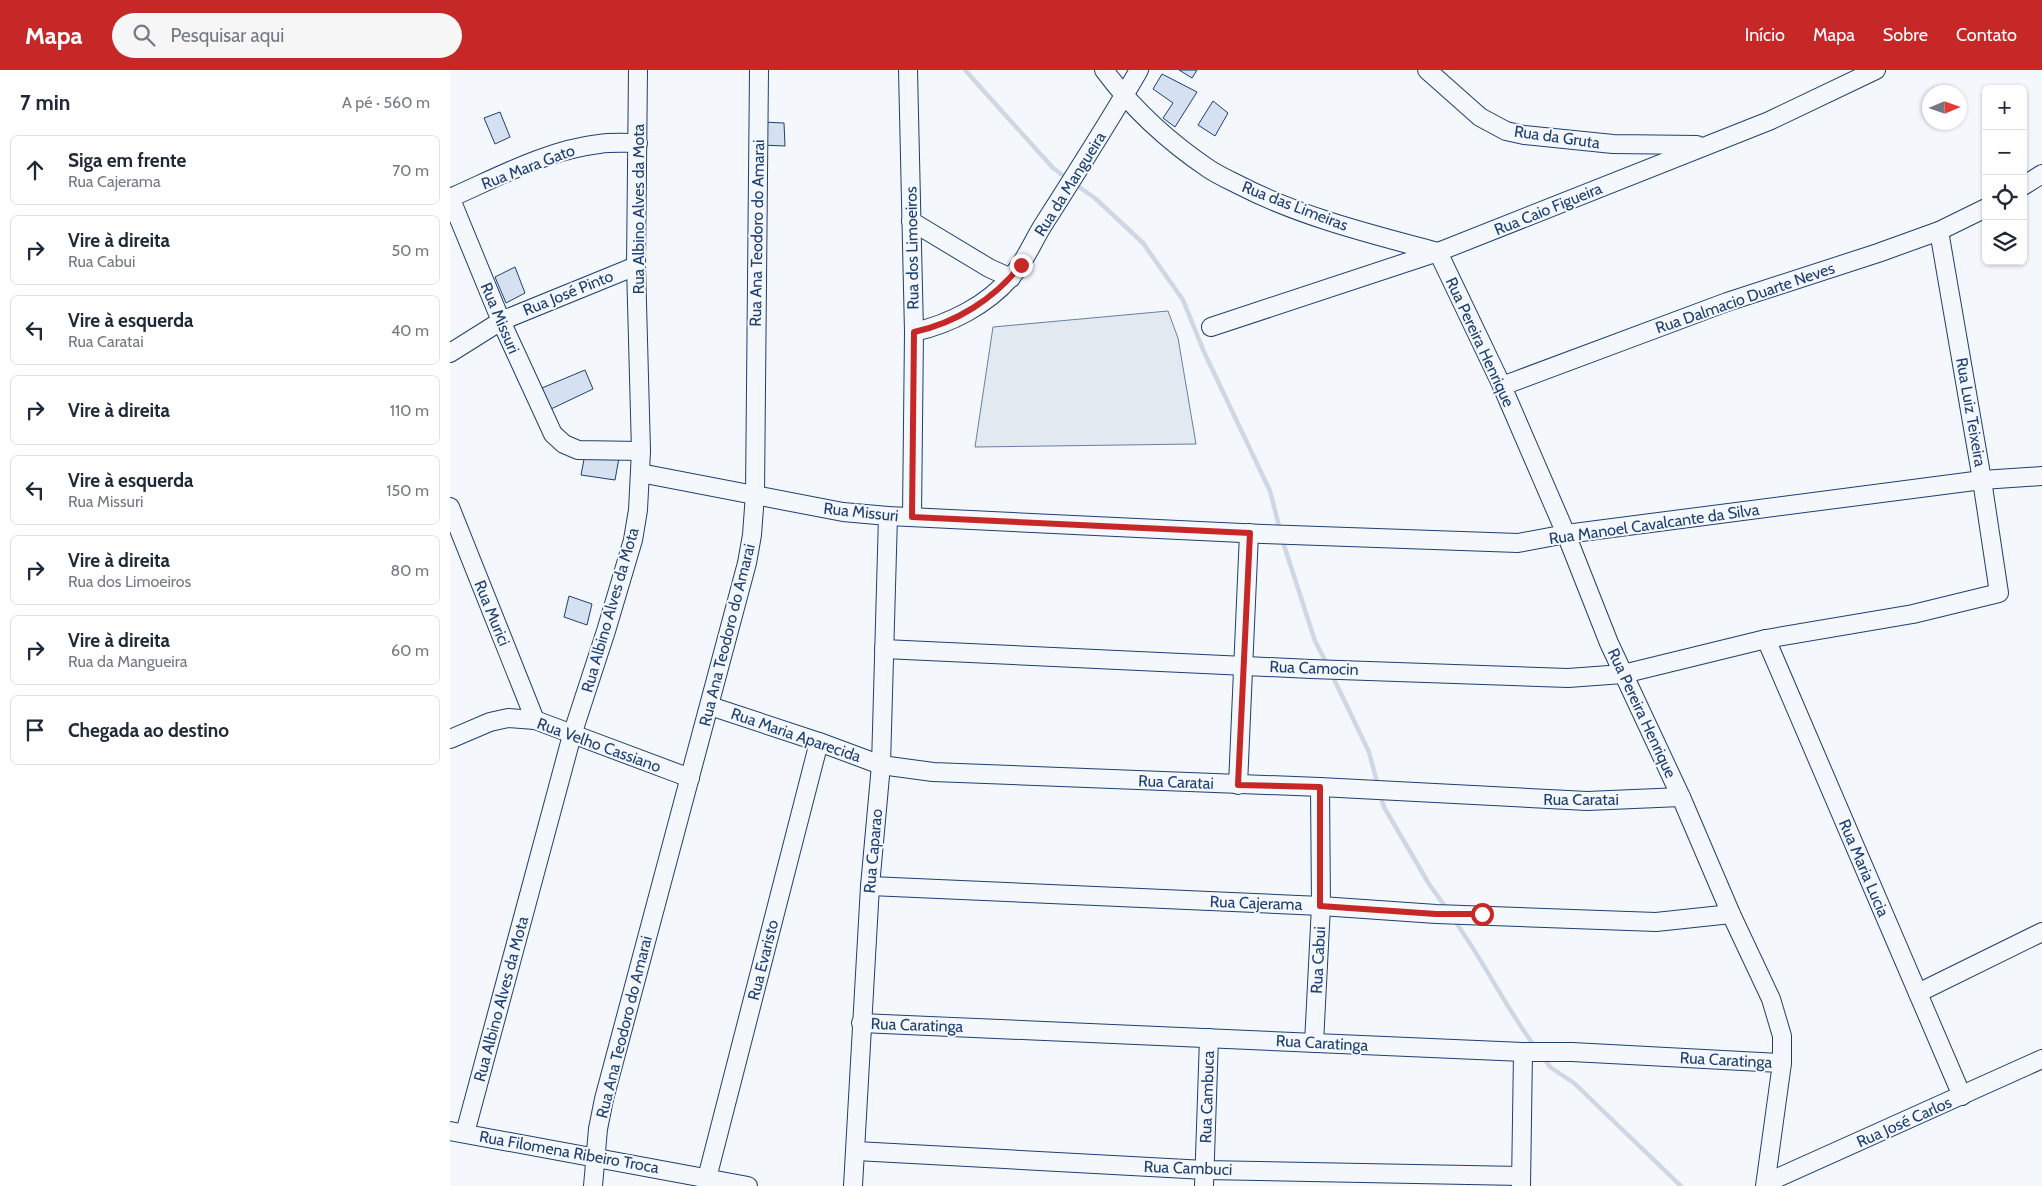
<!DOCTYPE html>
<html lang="pt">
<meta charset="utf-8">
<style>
:root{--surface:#fff;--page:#f6f6f7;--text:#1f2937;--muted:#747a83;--line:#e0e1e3;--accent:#c62828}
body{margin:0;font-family:Cabin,sans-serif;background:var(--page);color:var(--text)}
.controls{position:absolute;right:15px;top:15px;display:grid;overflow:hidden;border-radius:8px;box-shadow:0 1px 4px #0004}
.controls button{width:45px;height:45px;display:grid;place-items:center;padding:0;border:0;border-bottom:1px solid var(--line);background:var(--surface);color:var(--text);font:25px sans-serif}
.compass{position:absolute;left:1472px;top:15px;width:45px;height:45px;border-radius:50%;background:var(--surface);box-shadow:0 1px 4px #0004;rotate:88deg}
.stop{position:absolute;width:15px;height:15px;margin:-11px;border:4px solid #c62828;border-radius:50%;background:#fff}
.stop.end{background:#c62828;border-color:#fff;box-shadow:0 1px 5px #0008}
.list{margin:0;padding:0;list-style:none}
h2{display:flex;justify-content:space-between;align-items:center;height:65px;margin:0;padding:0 20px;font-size:21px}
h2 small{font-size:16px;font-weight:400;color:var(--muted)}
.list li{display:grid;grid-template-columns:32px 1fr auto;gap:15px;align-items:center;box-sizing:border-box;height:70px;margin:0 10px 10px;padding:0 10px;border:1px solid var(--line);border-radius:8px}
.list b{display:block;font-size:19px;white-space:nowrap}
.list p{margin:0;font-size:16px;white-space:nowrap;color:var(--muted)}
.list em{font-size:16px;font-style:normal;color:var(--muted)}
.icon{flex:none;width:28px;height:28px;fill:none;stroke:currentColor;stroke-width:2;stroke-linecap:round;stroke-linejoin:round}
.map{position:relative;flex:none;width:1592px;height:1116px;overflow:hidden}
header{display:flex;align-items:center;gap:30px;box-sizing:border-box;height:70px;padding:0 25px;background:var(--accent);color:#fff}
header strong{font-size:24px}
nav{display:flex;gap:28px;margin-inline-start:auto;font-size:18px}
.search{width:350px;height:45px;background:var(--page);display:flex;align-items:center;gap:12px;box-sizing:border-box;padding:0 18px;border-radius:28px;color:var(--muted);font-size:19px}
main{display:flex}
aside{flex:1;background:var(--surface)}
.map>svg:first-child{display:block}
.green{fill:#e3e9f0;stroke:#687fa3}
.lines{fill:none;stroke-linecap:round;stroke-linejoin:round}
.stream{stroke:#cfd7e4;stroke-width:4.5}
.building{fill:#d5e0f0;stroke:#1d3f73}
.minor-casing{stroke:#1d3f73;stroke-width:20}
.minor{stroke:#f4f7fb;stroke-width:18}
.route{stroke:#c62828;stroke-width:6}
.labels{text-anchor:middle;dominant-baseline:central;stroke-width:4;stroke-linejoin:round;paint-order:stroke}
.street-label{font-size:16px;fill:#1d3f73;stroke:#f4f7fb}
</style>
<header>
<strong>Mapa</strong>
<div class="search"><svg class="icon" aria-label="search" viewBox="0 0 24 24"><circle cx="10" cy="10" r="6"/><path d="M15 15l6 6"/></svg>Pesquisar aqui</div>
<nav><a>Início</a><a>Mapa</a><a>Sobre</a><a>Contato</a></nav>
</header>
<main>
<aside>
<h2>7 min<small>A pé · 560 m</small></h2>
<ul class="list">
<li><svg class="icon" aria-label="ahead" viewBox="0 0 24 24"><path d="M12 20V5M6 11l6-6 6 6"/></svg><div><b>Siga em frente</b><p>Rua Cajerama</p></div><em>70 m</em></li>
<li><svg class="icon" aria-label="right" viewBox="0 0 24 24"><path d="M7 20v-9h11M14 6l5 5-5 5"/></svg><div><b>Vire à direita</b><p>Rua Cabui</p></div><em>50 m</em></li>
<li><svg class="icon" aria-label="left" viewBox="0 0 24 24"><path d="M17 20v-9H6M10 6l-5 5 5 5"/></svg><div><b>Vire à esquerda</b><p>Rua Caratai</p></div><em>40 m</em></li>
<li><svg class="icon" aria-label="right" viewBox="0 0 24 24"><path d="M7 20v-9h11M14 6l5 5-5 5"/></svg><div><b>Vire à direita</b></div><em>110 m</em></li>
<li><svg class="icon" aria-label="left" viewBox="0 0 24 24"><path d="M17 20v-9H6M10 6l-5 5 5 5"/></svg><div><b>Vire à esquerda</b><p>Rua Missuri</p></div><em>150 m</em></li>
<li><svg class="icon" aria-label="right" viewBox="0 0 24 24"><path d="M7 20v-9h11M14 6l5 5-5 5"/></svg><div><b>Vire à direita</b><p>Rua dos Limoeiros</p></div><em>80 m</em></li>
<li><svg class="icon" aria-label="right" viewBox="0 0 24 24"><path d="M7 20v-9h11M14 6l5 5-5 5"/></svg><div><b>Vire à direita</b><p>Rua da Mangueira</p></div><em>60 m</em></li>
<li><svg class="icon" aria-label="arrive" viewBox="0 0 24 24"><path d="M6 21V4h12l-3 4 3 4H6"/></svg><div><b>Chegada ao destino</b></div></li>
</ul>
</aside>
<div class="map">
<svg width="1592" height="1116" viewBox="0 0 1592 1116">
<rect width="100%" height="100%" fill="#f4f7fb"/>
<path class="green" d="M718,241L728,268L746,374L525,377L543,257Z"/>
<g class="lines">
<g class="stream">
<path d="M515,0L603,98L618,109"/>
<path d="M625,114L646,129L693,173L733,230L754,282L820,421L830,460"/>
<path d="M832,469L865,571L878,596"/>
<path d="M882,605L919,682L928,716"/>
<path d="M930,725L934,737L979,814L997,839"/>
<path d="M1004,850C1034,891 1055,937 1086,978"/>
<path d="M1094,988L1100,997L1124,1013L1231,1116"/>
</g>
</g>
<g class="building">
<path d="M729,0H747L742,8Z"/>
<path d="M712,4L747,22L725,57L713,48L723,33L703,19Z"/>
<path d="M763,31L778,43L765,66L748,55Z"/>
<path d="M50,42L60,67L45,74L34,48Z"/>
<path d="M312,52L334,53L335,76L311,75Z"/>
<path d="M65,197L75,223L56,233L45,207Z"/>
<path d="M135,300L143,319L101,339L92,318Z"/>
<path d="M135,384L169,388L165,410L131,405Z"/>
<path d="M119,526L142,534L137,555L114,547Z"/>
</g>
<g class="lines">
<defs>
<g id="minor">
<path d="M458,0L464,262L462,447"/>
<path d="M654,0C682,38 719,72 759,99C768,105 779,110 789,115C851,147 921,164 988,182L1052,316L1116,464L1159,573L1231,727L1281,844L1321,929L1332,966V993L1315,1116"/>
<path d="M977,0L1030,47L1056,61L1074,65L1163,74L1247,75"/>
<path d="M1573,116L1592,104"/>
<path d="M0,127L51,251L103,364L114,374L128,380L191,381"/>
<path d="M0,128C48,107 97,80 149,74C162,72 175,73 188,73"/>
<path d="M461,151L539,198L561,208"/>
<path d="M761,257L988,182L1319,51L1426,0"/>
<path d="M464,262C500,254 537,235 561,207C576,191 583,170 595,152C627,102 659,52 689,0"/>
<path d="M0,283L51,251L186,196"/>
<path d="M1052,316L1277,232L1428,183L1489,161L1536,138"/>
<path d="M190,403L393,442L438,446L813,464L1068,473L1116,464L1532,410L1592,406"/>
<path d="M0,437L85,650"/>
<path d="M1316,569L1512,1026"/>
<path d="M434,579L861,599L1118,608L1173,604L1316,569L1463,544L1549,523L1532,410L1489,161"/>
<path d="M260,636L369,672L431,695L483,702L870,717L1137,731L1231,727"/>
<path d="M0,669L40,652L58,648L85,650L240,708"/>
<path d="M788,715L799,463"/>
<path d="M420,816L871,836L986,844L1206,852L1281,844"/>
<path d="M1468,923L1592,862"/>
<path d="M411,953L1073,982H1122L1332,993"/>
<path d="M864,973L871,836L870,717"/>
<path d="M0,1061L298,1116"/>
<path d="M15,1063L122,665L156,561L183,470L188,440L191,381L186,196L188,0"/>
<path d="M406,1081L755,1100L1071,1106"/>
<path d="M257,1108L369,672"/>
<path d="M1316,1113L1592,989"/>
<path d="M143,1116L148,1059L154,1029L297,493L302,465L305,424L309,0"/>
<path d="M403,1116L420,816L431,695L438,446"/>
<path d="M754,1116L759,968"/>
<path d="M1071,1116L1073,982"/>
</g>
</defs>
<use href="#minor" class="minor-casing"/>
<use href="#minor" class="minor"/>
</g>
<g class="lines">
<path class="route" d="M571,195C544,229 506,253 464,262L462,447L800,463L788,715L870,717V836L986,844H1032"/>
</g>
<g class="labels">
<g class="street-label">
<text transform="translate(1107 67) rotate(8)">Rua da Gruta</text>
<text transform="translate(78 97) rotate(-21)">Rua Mara Gato</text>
<text transform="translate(620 114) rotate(-58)">Rua da Mangueira</text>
<text transform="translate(845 136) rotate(21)">Rua das Limeiras</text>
<text transform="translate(188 139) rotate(-90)">Rua Albino Alves da Mota</text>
<text transform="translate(1098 139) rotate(-22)">Rua Caio Figueira</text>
<text transform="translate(307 163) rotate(-89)">Rua Ana Teodoro do Amarai</text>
<text transform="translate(462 178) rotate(-91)">Rua dos Limoeiros</text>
<text transform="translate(118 223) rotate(-22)">Rua José Pinto</text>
<text transform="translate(1295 228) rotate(-19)">Rua Dalmacio Duarte Neves</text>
<text transform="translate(50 248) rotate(67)">Rua Missuri</text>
<text transform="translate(1030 272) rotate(65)">Rua Pereira Henrique</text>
<text transform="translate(1521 342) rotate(80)">Rua Luiz Teixeira</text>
<text transform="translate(411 442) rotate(6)">Rua Missuri</text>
<text transform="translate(1204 454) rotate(-8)">Rua Manoel Cavalcante da Silva</text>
<text transform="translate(160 540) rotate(-74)">Rua Albino Alves da Mota</text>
<text transform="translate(42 543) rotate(68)">Rua Murici</text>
<text transform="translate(277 565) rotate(-76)">Rua Ana Teodoro do Amarai</text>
<text transform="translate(864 598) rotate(2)">Rua Camocin</text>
<text transform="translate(1192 643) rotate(65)">Rua Pereira Henrique</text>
<text transform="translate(346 665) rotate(19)">Rua Maria Aparecida</text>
<text transform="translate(149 675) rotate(20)">Rua Velho Cassiano</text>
<text transform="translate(726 712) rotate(2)">Rua Caratai</text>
<text x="1131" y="729">Rua Caratai</text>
<text transform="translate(423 781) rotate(-85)">Rua Caparao</text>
<text transform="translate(1414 798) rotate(67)">Rua Maria Lucia</text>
<text transform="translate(806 833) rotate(2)">Rua Cajerama</text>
<text transform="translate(313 890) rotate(-76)">Rua Evaristo</text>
<text transform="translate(868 890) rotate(-87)">Rua Cabui</text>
<text transform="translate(51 929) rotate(-75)">Rua Albino Alves da Mota</text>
<text transform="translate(467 955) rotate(2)">Rua Caratinga</text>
<text transform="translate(174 957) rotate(-76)">Rua Ana Teodoro do Amarai</text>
<text transform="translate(872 973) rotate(3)">Rua Caratinga</text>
<text transform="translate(1276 990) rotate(3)">Rua Caratinga</text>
<text transform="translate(757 1027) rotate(-88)">Rua Cambuca</text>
<text transform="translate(1454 1052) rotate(-24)">Rua José Carlos</text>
<text transform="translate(119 1082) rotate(10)">Rua Filomena Ribeiro Troca</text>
<text transform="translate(738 1098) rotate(2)">Rua Cambuci</text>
</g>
</g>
</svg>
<div class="controls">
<button>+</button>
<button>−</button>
<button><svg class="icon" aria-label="locate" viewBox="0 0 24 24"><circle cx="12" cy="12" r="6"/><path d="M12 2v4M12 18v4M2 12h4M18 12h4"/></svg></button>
<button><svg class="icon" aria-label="layers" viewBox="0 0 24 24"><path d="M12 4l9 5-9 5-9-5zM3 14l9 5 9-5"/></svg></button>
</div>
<svg class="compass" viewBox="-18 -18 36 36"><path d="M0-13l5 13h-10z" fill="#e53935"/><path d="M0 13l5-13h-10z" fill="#747a83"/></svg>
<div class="stop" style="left:1032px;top:844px"></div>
<div class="stop end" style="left:571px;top:195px"></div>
</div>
</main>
